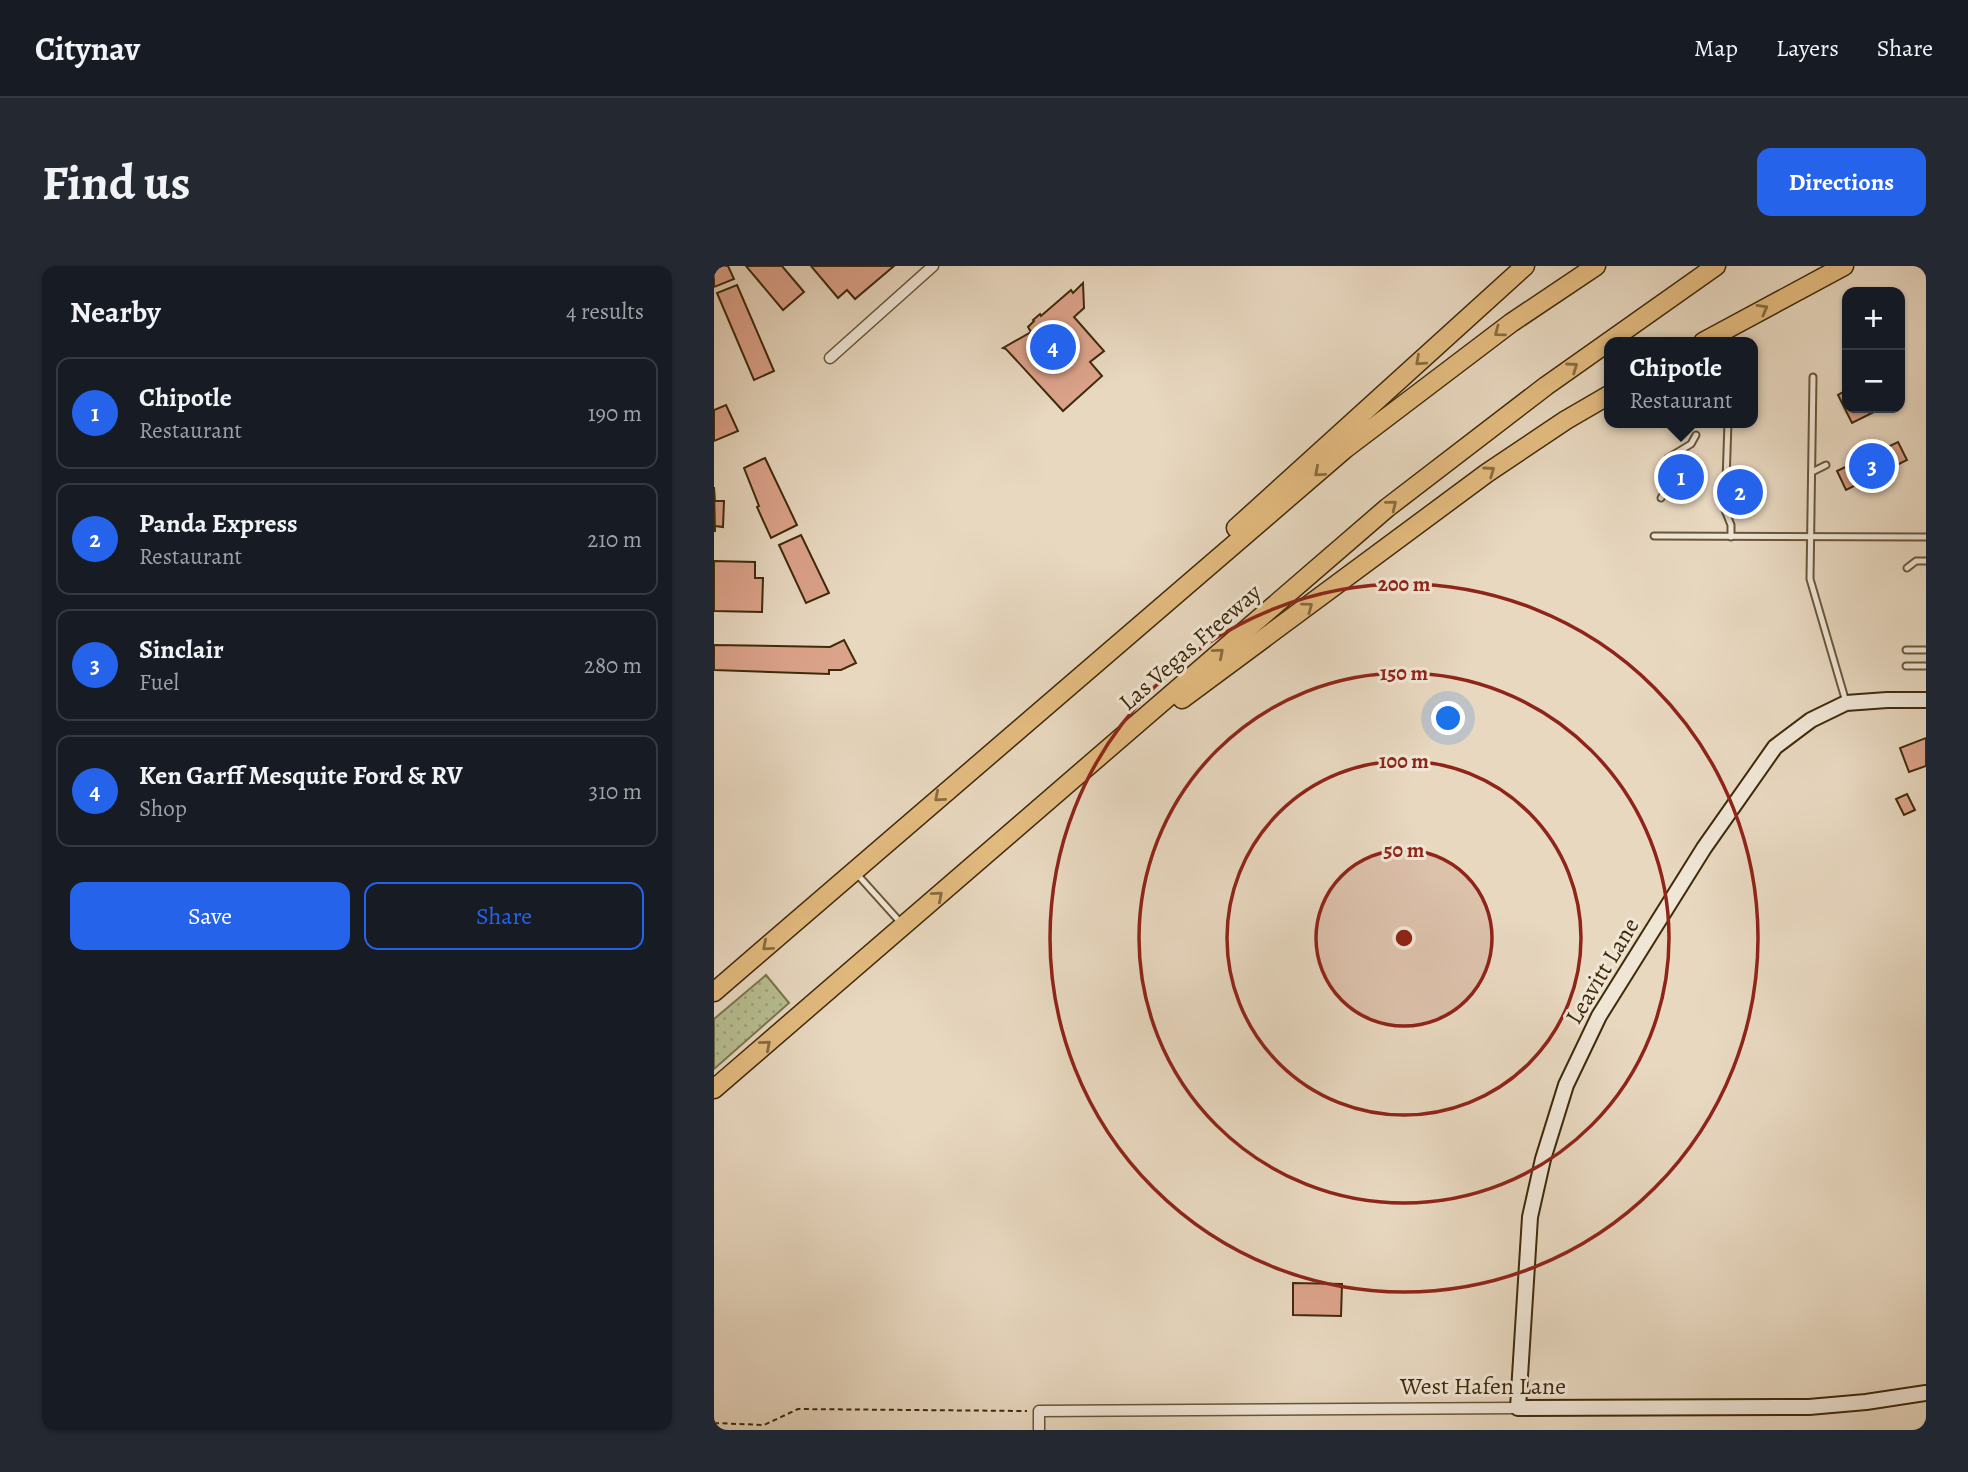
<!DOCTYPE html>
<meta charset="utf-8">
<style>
:root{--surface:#171b24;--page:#242831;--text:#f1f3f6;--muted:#9ea1a6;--line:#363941;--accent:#2563eb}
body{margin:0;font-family:Alegreya,serif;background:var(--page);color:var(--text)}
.controls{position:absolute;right:21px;top:21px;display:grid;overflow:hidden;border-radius:14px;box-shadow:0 2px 5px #0004}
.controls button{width:63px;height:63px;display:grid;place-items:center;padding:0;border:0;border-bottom:2px solid var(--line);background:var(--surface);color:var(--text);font:35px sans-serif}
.you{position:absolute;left:735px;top:453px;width:24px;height:24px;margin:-18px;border:5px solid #fff;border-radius:50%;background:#1a73e8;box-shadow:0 0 0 10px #1a73e833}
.badge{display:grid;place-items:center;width:46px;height:46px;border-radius:50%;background:var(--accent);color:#fff;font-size:23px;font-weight:700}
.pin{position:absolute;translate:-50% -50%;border:4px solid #fff;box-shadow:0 2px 7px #0006}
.popup{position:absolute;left:890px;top:71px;width:154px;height:91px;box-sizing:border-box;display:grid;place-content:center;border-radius:14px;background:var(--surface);filter:drop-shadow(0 2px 5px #0005);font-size:23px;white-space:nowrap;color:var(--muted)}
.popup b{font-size:26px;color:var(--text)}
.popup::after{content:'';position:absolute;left:50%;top:100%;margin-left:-14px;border:14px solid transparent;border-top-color:var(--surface)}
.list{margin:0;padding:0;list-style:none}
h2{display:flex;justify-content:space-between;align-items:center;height:91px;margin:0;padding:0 28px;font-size:30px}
h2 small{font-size:23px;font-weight:400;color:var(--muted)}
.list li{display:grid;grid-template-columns:46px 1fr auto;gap:21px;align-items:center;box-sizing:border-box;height:112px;margin:0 14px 14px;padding:0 14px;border:2px solid var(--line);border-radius:14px}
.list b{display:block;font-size:26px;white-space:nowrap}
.list p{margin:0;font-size:23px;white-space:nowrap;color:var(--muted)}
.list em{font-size:23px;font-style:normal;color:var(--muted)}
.actions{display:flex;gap:14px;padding:21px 28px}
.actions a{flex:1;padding:16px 0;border:2px solid var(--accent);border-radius:14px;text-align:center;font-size:24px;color:var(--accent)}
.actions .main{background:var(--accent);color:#fff}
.map{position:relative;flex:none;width:1212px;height:1164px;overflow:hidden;border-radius:14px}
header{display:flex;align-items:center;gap:42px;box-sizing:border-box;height:98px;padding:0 35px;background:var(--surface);border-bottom:2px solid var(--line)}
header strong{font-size:33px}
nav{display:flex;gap:38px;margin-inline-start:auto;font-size:24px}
.intro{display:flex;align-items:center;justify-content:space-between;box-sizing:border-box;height:168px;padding:0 42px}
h1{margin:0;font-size:49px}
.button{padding:18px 32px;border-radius:14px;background:var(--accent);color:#fff;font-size:24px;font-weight:700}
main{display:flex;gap:42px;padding:0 42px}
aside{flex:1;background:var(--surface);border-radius:14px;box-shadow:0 2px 5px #0004}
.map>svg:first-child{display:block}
.green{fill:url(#green-dots);stroke:#7b744e;stroke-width:2}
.building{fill:#dca38b;stroke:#3f2a0a;stroke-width:2}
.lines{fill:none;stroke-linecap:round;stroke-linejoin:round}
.service-casing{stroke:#695638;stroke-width:9}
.minor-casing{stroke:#695638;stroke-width:13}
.secondary-casing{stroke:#3f2a0a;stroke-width:18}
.motorway-casing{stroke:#3f2a0a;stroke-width:21}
.path{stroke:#3f2a0a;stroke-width:2;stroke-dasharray:5 3.5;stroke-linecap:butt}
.service{stroke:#f0e6d6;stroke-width:5}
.minor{stroke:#f0e6d6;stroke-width:10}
.secondary{stroke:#f0e6d6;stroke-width:14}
.motorway{stroke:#e4bc80;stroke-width:18}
.oneway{stroke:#896c3f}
.ring{fill:none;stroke:#8f2418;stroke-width:3.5}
.labels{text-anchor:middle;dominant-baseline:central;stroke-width:6;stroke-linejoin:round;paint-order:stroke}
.street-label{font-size:24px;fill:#3f2a0a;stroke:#f0e6d6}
.centre{fill:#8f2418;stroke:#f0e6d6;stroke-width:3.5}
.ring-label{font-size:21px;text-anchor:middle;font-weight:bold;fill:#8f2418;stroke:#f0e6d6;stroke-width:6;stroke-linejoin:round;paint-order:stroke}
</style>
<header>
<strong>Citynav</strong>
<nav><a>Map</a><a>Layers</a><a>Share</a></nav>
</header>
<div class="intro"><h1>Find us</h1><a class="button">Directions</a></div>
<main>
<aside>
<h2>Nearby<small>4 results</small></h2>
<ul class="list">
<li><span class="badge">1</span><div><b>Chipotle</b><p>Restaurant</p></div><em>190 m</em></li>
<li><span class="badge">2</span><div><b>Panda Express</b><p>Restaurant</p></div><em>210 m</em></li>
<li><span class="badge">3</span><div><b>Sinclair</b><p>Fuel</p></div><em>280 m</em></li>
<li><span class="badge">4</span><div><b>Ken Garff Mesquite Ford &amp; RV</b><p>Shop</p></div><em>310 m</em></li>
</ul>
<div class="actions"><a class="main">Save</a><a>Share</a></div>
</aside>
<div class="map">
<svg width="1212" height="1164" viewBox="0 0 1212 1164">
<defs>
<pattern id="green-dots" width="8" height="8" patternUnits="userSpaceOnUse" patternTransform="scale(1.75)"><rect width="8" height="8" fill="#b7be91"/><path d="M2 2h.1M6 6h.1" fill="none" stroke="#9ea37c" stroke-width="1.8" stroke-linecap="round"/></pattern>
</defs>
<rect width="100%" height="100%" fill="#e8d8c0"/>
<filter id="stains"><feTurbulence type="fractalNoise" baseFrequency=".00286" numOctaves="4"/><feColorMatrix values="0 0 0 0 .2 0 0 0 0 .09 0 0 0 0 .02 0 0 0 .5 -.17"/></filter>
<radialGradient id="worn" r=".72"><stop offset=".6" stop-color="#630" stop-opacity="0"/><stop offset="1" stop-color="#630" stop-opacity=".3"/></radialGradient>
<path class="green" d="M52,709L75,737L0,803V753Z"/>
<g class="building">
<path d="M0,0H14L20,13L0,21Z"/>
<path d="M32,0H68L90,26L69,44Z"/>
<path d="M97,0H180L141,33L133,24L124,32Z"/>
<path d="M369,17L370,42L360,51L390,85L376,96L388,110L349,145L292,83L289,82L317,66L314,61L320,55L319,54L326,48L327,50L357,24L359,27Z"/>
<path d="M23,19L60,105L40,114L3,27Z"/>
<path d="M1133,124V142H1168L1138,157L1124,129Z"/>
<path d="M12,139L24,165L0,175V144Z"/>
<path d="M1184,176L1193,194L1132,224L1123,205Z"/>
<path d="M51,192L83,259L57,272L43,241L45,240L30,202Z"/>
<path d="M958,193H977V229L957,228Z"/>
<path d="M1037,211V244H1014V212Z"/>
<path d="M0,221L1,235H10L9,261L1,260V266Z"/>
<path d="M87,269L115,327L92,337L65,279Z"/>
<path d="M0,295L41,296V312H49L48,346L0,345Z"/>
<path d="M130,374L142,397L127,404H115V408L0,404V379L116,381Z"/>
<path d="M1212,472V500L1195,506L1186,482Z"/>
<path d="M1193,528L1201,544L1190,549L1182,533Z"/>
<path d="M579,1017L628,1018L627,1050L579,1049Z"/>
</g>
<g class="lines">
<defs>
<g id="service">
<path d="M1099,111L1096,313L1132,436"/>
<path d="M1014,157L1011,244L1017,259V271"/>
<path d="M1098,206L1112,199"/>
<path d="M947,232L951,226L954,192L977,178L982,169"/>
<path d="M940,270L1212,271"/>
<path d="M1193,302L1202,295H1212"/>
<path d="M1192,384H1212"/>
<path d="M1192,400H1212"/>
<path d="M142,607L187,657"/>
</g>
<g id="minor">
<path d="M116,92L219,0"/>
<path d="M325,1164V1145L804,1142"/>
</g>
<path id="secondary" d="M1212,434H1173L1132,437L1097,454L1061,481L990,582L885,750L852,819L829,893L816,951L804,1142L1095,1141L1152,1136L1212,1127"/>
<g id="motorway">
<path d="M989,76L1130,0"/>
<path d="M522,262L811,0"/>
<path d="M468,433L773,207L852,154L895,129"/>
<path d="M0,726L631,183L797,57L882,0"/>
<path d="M0,823L673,242L832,120L1002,0"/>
</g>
</defs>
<use href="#service" class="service-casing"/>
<use href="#minor" class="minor-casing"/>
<use href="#secondary" class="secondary-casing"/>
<use href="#motorway" class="motorway-casing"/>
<path class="path" d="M0,1157L50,1159L84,1143L313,1145"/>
<use href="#service" class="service"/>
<use href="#minor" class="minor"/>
<use href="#secondary" class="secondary"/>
<use href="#motorway" class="motorway"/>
</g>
<defs><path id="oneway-chevron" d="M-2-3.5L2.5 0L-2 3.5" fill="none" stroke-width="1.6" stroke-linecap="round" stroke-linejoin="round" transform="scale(1.75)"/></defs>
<g class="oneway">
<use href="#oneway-chevron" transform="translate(1049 43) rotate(-29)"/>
<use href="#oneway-chevron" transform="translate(785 66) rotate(143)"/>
<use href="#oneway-chevron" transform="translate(706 95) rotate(138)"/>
<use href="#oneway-chevron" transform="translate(859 101) rotate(-35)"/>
<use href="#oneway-chevron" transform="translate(776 205) rotate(-35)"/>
<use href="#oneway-chevron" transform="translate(605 206) rotate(139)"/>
<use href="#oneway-chevron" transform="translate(678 239) rotate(-39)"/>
<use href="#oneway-chevron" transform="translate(594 341) rotate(-37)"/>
<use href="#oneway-chevron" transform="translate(505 387) rotate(-41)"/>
<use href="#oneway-chevron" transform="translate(225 531) rotate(139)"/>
<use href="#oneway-chevron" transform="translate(224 630) rotate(-41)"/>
<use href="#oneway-chevron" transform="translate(53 680) rotate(139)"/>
<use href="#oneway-chevron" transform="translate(52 779) rotate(-41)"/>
</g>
<circle cx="690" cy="672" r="88" fill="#8f2418" fill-opacity=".12"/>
<g class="ring">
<circle cx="690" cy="672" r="88"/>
<circle cx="690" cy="672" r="177"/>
<circle cx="690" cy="672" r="265"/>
<circle cx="690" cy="672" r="354"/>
</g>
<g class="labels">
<g class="street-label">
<text transform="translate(476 381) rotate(-41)">Las Vegas Freeway</text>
<text transform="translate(888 705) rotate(-59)">Leavitt Lane</text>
<text x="769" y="1120">West Hafen Lane</text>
</g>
</g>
<circle cx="690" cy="672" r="10" class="centre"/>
<g class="ring-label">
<text x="690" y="325">200 m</text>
<text x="690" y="414">150 m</text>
<text x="690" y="502">100 m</text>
<text x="690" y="591">50 m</text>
</g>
<rect width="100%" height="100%" filter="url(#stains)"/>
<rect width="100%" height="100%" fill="url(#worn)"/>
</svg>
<div class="controls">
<button>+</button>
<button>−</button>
</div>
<div class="you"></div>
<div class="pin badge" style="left:967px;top:211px">1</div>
<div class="popup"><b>Chipotle</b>Restaurant</div>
<div class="pin badge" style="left:1026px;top:226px">2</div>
<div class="pin badge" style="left:1158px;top:200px">3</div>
<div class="pin badge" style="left:339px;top:81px">4</div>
</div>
</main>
